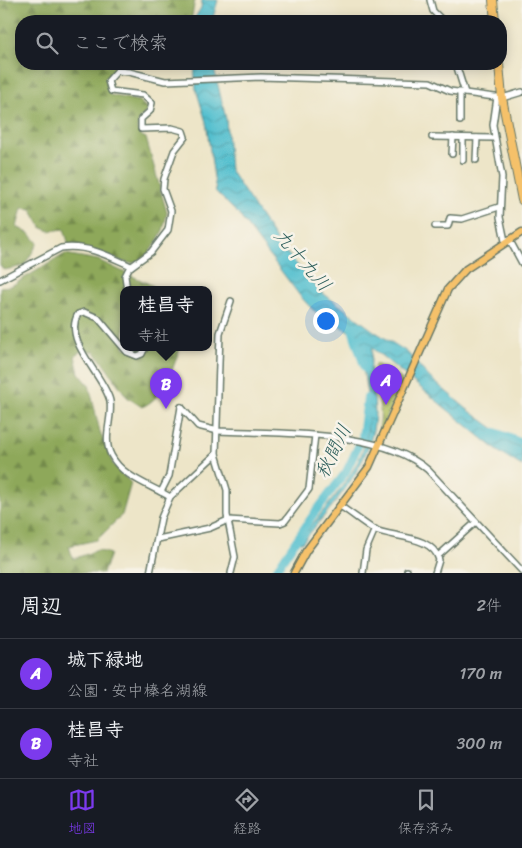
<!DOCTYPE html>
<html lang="ja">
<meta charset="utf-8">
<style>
:root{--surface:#171b24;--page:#242831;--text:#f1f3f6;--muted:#9ea1a6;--line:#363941;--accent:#7c3aed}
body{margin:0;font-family:Sriracha,"Klee One",sans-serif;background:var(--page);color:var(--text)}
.you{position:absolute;left:325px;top:320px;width:18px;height:18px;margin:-12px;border:4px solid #fff;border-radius:50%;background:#1a73e8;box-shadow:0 0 0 8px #1a73e833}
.badge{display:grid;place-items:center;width:32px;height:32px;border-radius:50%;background:var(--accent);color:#fff;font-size:16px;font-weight:700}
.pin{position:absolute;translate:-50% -41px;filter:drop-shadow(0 1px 2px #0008)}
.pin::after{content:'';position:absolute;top:26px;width:18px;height:15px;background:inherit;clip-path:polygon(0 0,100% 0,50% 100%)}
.popup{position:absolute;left:120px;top:286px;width:92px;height:65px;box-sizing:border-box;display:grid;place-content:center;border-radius:10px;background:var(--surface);filter:drop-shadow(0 1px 4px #0005);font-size:16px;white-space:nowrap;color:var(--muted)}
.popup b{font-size:19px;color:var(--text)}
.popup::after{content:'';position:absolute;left:50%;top:100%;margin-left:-10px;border:10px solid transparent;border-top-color:var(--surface)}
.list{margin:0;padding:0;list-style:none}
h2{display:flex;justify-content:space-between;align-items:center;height:65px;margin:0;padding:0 20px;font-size:21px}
h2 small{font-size:16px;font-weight:400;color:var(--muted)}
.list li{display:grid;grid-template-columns:32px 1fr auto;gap:15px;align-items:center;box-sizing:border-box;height:70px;padding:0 20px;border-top:1px solid var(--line)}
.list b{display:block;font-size:19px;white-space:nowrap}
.list p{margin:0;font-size:16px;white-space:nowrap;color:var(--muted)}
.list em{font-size:16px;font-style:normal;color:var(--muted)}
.icon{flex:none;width:28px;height:28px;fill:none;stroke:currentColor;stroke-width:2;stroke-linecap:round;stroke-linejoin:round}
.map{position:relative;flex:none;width:522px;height:573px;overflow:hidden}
.search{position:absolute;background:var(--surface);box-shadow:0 2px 12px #0003;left:15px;right:15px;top:15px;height:55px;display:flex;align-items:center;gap:12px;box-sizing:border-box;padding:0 18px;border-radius:20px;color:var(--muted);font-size:19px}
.sheet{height:205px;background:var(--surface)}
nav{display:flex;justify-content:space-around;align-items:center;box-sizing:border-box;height:70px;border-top:1px solid var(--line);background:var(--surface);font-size:14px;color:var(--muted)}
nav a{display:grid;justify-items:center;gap:2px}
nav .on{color:var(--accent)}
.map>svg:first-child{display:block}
.grass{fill:url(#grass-tufts);stroke:#69804c}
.forest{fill:url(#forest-firs);stroke:#567247}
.water{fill:url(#water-waves);stroke:#3a7e82}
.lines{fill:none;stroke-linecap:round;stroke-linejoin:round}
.river{stroke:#55c0cf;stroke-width:8}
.minor-casing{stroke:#677868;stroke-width:8}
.major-casing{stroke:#677868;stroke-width:9}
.highway-casing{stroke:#677868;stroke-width:10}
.minor{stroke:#fff;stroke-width:5}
.major{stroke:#f5c16b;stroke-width:6}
.highway{stroke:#f5c16b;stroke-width:8}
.labels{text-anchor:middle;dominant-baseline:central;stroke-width:5;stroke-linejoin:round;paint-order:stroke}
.water-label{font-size:19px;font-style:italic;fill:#2c5e5b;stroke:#f7f3e8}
</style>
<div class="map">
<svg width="522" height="573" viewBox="0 0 522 573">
<defs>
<pattern id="grass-tufts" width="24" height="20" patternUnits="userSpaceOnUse" patternTransform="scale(1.25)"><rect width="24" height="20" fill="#b3c265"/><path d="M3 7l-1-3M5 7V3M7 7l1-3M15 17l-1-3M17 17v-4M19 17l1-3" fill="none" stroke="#919f54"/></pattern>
<pattern id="forest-firs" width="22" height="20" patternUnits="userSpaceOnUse" patternTransform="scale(1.25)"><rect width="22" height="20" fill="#8ea85a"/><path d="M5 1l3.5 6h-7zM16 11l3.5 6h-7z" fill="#738a4b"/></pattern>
<pattern id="water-waves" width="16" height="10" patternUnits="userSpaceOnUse" patternTransform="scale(1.25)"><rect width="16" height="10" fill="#55c0cf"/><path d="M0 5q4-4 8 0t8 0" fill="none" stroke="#469da9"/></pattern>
</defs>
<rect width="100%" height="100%" fill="#f7f3e8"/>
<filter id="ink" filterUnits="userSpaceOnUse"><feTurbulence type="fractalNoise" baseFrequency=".02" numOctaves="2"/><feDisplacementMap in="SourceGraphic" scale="10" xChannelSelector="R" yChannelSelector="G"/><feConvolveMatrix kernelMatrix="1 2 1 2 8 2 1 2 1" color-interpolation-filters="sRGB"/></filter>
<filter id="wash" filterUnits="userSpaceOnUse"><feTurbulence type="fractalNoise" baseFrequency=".0096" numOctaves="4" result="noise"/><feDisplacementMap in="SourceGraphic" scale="20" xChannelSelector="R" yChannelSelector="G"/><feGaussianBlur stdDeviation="1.12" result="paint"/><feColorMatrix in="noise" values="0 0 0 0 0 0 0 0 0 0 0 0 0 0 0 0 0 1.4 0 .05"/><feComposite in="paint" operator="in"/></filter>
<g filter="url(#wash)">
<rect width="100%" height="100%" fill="#ede5c8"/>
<path class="grass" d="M375,363L403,380L375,444L373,443C389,420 374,388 375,363Z"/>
<g class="forest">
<path d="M0,0H195L191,21H21V64H125L126,70L113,71C105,79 105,85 110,95L139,101L149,110L139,119L137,129L140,135L146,138L167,213L163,230L156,244L145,257L134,263H127L69,245L64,229L50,231L42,228L31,209L22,208L17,227L30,234L38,243L24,266L4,270L0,265Z"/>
<path d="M65,254L98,260L162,290H124V348H180C172,370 165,397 142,407L127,397L95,352L82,350L75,356L79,373L89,385L100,432L113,464L131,483L122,515L97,540L69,546L73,559L98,550L110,554L103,573H0V287L11,286Z"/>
</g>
<g class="water">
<path d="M202,0H218L212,21H193L201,8Z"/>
<path d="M194,64H213L226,119L230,170L279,244L320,291L374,331L407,352L429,377L467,409L522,449V466L499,452L372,348C372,356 370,365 371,374C371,387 375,399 375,412C374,464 332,505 302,543L299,541C318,516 353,479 363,450C375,416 363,371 357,336L313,310L300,296L239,215L216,192L206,122L196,89Z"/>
</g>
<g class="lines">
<g class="river">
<path d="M352,329L365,369"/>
<path d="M495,432L522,443"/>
<path d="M274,573L313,515L346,472L362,438L367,398"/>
</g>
</g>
</g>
<g filter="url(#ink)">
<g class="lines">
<defs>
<g id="minor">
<path d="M430,0L433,11L443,21"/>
<path d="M456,64L465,93"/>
<path d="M460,92V121"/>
<path d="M497,97L493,125L502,177L500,217L505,241"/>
<path d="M432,137L494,138"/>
<path d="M452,154L453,137"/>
<path d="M463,160V138"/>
<path d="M476,160L477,138"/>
<path d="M435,226H448L450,218L462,219L499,207"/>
<path d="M509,239L522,263"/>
<path d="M0,280L61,248C86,244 109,256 131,266"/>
<path d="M127,290L125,276L129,268L151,252L168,230L171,211L163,189L164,179L174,151L185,137L183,131L172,128L141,129V119L150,111L152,103L143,95L111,91L108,81L117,71L129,72L165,81L261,77L430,82L450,91L502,98L522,92"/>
<path d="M231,301L220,333L216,454L227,490V515L235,557L231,573"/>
<path d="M145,348L142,354L137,356L127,352L98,318L84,312L78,314C62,341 105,377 110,401C113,418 102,438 111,455C122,477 150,485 170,497"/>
<path d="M181,407L198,426L218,431C278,434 382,429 428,470L522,571"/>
<path d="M161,492L169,476L181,407"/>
<path d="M340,506C351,513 362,522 373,529C392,538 433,535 439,560L435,573"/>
<path d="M158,539L210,528L228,520L280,523L285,521L309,489L315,435"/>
<path d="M438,556L476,522"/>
<path d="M150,573L161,518L170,497L216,454"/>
<path d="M363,573L366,550L375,529"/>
<path d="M407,573V571"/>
</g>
<path id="major" d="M294,573L306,551L369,467L448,289L466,269L522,232"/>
<g id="highway">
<path d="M493,0L495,21"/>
<path d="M499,64L502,98L522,200"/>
</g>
</defs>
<use href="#minor" class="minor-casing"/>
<use href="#major" class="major-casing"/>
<use href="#highway" class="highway-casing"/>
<use href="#minor" class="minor"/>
<use href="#major" class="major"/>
<use href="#highway" class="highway"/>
</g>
</g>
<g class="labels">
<g class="water-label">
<text transform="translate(303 260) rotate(49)">九十九川</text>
<text transform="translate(333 451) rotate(-64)">秋間川</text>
</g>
</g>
</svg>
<div class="you"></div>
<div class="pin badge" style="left:386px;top:405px">A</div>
<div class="pin badge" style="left:166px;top:409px">B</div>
<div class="popup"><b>桂昌寺</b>寺社</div>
<div class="search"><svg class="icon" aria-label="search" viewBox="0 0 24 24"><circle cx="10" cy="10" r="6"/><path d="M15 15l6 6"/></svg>ここで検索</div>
</div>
<section class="sheet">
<h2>周辺<small>2件</small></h2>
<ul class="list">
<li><span class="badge">A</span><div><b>城下緑地</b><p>公園 · 安中榛名湖線</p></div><em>170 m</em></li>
<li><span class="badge">B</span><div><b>桂昌寺</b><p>寺社</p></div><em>300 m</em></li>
</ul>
</section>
<nav>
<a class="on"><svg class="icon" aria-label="map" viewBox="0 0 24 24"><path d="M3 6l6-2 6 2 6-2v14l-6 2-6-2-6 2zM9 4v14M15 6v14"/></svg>地図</a>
<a><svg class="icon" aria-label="directions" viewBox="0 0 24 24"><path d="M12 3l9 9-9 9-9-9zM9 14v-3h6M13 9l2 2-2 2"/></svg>経路</a>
<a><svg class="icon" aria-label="saved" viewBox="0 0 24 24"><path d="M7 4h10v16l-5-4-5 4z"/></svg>保存済み</a>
</nav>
